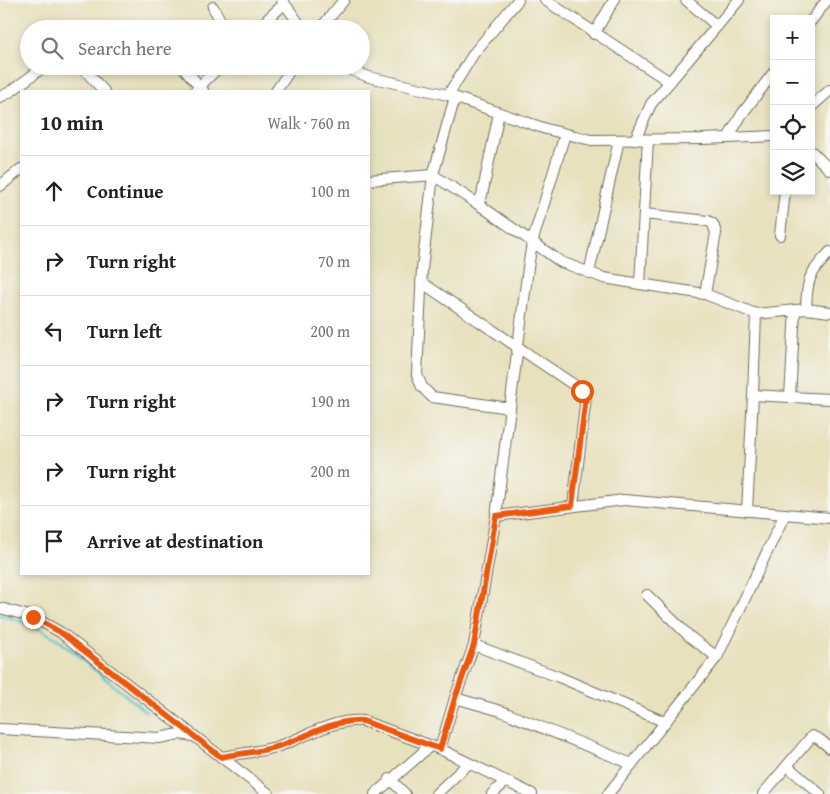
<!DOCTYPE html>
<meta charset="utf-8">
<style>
:root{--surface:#fff;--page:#f2f2f2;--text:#222;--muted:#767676;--line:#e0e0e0}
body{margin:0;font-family:"Gentium Book Plus",serif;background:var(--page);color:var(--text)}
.controls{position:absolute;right:15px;top:15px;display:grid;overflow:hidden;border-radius:0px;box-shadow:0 2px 8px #0003}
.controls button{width:45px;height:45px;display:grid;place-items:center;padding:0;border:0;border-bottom:1px solid var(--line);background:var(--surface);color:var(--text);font:25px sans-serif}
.stop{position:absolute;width:15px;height:15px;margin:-11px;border:4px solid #ea580c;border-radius:50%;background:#fff}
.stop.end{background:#ea580c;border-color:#fff;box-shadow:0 1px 5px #0008}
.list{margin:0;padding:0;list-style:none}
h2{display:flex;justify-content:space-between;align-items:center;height:65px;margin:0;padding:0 20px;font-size:21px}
h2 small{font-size:16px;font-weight:400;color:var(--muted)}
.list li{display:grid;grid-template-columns:32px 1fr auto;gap:15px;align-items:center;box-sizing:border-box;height:70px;padding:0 20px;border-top:1px solid var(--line)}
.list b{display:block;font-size:19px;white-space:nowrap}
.list em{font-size:16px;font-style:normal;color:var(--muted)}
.icon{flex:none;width:28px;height:28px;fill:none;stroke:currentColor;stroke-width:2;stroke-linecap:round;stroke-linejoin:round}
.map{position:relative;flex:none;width:830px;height:794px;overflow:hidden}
.search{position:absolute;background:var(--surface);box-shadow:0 2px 8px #0003;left:20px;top:20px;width:350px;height:55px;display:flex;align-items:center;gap:12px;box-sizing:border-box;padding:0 18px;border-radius:28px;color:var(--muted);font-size:19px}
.panel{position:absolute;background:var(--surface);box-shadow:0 2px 8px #0003;left:20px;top:90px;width:350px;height:485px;border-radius:0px}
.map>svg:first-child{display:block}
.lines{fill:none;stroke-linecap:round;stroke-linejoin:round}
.stream{stroke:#59c4d4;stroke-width:2.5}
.minor-casing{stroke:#6d6b5e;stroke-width:12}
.minor{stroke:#fff;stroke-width:10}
.route{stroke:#ea580c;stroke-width:6}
</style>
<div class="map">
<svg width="830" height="794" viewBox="0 0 830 794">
<rect width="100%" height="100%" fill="#f6f6f2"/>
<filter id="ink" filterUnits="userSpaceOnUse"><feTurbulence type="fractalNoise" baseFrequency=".02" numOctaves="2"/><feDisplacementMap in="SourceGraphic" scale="10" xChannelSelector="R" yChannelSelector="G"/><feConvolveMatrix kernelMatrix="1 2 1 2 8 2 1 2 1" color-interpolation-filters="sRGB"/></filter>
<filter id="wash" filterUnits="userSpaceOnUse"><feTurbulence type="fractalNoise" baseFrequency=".0096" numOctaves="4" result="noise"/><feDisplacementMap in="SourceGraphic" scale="20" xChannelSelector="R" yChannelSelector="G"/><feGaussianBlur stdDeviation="1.12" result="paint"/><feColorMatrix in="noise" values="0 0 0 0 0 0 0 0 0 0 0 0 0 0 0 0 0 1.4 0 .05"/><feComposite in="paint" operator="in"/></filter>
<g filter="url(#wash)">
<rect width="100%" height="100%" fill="#e8e1be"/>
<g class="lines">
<path class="stream" d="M0,615L30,624L56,638L146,712"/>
</g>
</g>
<g filter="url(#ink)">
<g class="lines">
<defs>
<g id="minor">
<path d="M282,0L303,29"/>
<path d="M545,0L670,82"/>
<path d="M686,0L717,26"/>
<path d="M213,7L225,29"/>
<path d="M811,21L827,0"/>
<path d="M257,29L284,4"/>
<path d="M320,29L344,0"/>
<path d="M594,34L614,0"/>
<path d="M81,66L104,91"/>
<path d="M182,66L203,90"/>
<path d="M341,66L369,77L448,95L546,129L591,140L703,139L774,136"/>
<path d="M195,91L220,66"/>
<path d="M276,91L293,66"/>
<path d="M448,95L474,53L518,0"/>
<path d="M0,97L10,92L45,66"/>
<path d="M455,97L433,175L422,269L417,375L422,387L432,397L510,408"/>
<path d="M811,107L830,90"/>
<path d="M728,138L742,114L774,72"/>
<path d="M635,140L651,104L739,0"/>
<path d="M648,140L640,284L705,294L756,314L806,309L830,312"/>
<path d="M811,151L830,170"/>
<path d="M369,180L433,175L478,204L561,262L604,278L640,284"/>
<path d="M0,186L21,169"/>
<path d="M478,204L482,195L499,113"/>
<path d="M644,214L708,221L713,224L716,233L705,294"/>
<path d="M780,235L785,191"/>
<path d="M589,273L619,140"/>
<path d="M421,282L583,391L586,397L573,506"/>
<path d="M806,309C807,278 809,274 830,252"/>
<path d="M756,314L753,395L830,399"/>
<path d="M790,397L795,310"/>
<path d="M747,511L753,395"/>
<path d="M496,516L624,500L830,518"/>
<path d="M647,595L690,637L717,657"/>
<path d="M0,608L33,617L60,632L269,794"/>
<path d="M474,645L559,677L665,722"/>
<path d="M455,698L501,711L632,764"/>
<path d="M0,729L159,738L180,734L193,736"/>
<path d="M440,749L455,698L474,645L496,516L528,268L532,243L565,134"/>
<path d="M221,757C241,753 263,752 282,745C309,735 334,719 363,721L440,749L532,794"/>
<path d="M787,766L820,794"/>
<path d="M390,779L405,794"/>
<path d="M375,794L430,746"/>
<path d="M436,794L468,764"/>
<path d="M492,794L506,781"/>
<path d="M608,794L717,657L785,514"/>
<path d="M763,794L812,736L819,739L830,748"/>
</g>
</defs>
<use href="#minor" class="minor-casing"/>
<use href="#minor" class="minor"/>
</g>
</g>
<g class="lines" filter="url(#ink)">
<path class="route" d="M33,617L60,632L221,757C241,753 263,752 282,745C309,736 334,719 363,721L440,749L455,698L474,645L496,516L572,506L586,397L582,391"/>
</g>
</svg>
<div class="controls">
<button>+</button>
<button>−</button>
<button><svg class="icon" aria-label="locate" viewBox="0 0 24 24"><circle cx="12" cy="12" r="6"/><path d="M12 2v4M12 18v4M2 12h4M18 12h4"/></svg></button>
<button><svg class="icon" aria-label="layers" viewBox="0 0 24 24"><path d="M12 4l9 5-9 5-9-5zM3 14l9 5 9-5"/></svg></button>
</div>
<div class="stop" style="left:582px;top:391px"></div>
<div class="stop end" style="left:33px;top:617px"></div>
<div class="search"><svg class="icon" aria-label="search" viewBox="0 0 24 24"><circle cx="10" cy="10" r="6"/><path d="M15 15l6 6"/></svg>Search here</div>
<section class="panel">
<h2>10 min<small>Walk · 760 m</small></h2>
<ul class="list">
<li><svg class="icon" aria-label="ahead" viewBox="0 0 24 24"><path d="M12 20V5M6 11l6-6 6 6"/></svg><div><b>Continue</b></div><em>100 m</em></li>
<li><svg class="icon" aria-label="right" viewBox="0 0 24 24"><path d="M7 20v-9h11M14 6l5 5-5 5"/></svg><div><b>Turn right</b></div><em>70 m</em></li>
<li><svg class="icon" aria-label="left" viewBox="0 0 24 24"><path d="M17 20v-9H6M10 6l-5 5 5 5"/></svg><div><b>Turn left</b></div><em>200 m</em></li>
<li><svg class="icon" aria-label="right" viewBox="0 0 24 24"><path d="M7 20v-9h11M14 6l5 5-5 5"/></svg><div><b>Turn right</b></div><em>190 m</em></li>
<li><svg class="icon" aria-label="right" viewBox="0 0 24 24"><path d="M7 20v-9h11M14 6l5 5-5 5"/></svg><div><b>Turn right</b></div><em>200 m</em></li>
<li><svg class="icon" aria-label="arrive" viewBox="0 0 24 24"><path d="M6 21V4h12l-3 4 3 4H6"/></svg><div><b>Arrive at destination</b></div></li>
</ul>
</section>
</div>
